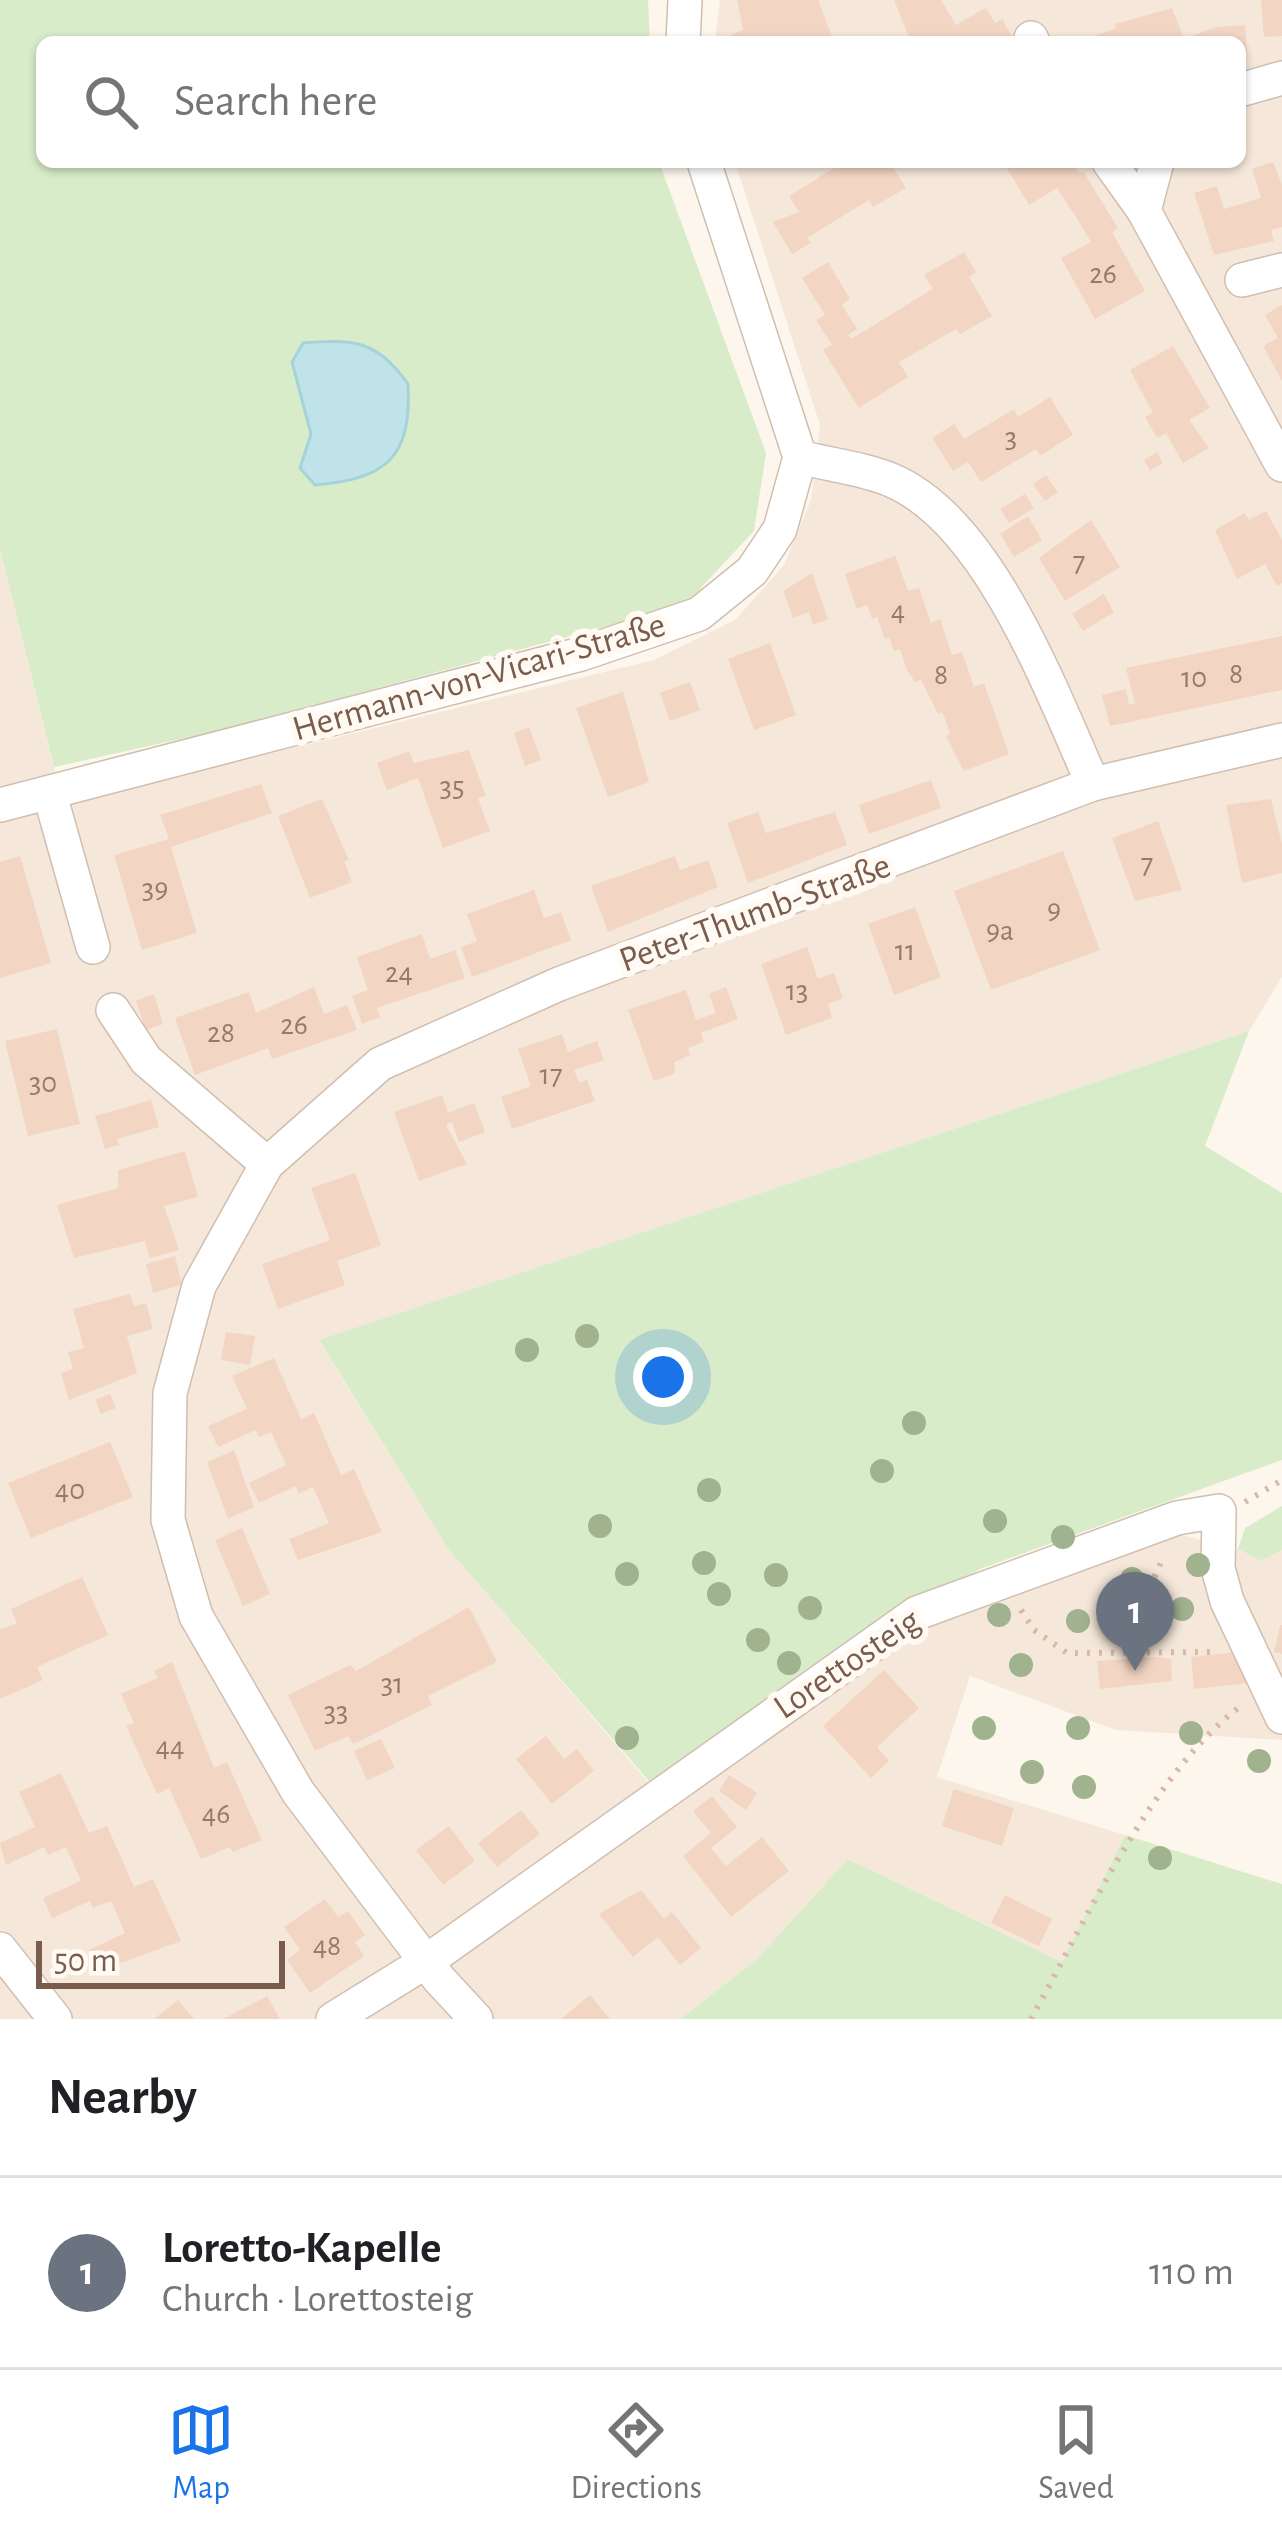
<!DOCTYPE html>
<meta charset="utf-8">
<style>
:root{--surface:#fff;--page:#f2f2f2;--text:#202124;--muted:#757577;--line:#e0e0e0;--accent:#1a73e8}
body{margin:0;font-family:"Alegreya Sans",sans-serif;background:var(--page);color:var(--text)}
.scale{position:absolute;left:36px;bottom:30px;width:249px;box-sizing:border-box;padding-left:12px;border:6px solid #7a5c4d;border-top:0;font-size:33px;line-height:42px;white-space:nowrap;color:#7a5c4d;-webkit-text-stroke:9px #fffaf3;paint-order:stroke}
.you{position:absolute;left:663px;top:1377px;width:42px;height:42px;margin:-30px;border:9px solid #fff;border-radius:50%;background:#1a73e8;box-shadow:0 0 0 18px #1a73e833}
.badge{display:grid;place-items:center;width:78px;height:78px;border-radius:50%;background:var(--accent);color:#fff;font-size:39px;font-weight:700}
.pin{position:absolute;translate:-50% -99px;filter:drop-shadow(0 3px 6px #0008)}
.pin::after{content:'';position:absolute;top:63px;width:42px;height:36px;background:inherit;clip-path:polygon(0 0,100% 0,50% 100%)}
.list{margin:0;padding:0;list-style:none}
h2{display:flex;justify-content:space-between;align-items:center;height:156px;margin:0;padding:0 48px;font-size:51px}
h2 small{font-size:39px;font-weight:400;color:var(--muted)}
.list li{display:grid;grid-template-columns:78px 1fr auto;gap:36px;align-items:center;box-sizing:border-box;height:192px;padding:0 48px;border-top:3px solid var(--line)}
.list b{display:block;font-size:45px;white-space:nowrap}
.list p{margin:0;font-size:39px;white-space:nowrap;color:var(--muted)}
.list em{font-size:39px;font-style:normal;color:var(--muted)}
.icon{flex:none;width:66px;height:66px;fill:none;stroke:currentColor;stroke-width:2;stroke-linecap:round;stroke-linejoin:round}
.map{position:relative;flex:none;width:1282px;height:2019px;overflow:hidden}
.search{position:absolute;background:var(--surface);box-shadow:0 3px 9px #0004;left:36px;right:36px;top:36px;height:132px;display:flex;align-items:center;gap:30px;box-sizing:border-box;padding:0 42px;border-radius:18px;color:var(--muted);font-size:45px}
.sheet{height:348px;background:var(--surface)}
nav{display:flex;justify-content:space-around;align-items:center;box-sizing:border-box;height:168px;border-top:3px solid var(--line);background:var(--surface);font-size:33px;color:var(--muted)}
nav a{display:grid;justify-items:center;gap:6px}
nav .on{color:var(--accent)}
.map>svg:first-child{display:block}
.residential{fill:#f5e8da}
.green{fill:#d8ecc9}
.water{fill:#bfe3e8;stroke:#a5d3da;stroke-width:3}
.building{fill:#f3d5c3}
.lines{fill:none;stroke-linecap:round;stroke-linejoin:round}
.minor-casing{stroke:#d1beb0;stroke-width:36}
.path{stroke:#d9b8a5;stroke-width:6;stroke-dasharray:3 9;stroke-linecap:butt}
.minor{stroke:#fff;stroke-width:33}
.tree{fill:#a0b28e}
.labels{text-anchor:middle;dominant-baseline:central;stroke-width:12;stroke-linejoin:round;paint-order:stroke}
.number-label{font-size:30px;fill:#987a6a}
.street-label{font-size:36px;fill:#7a5c4d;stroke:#fffaf3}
</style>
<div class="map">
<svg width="1282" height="2019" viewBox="0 0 1282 2019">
<rect width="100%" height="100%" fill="#fdf6ec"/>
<path class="residential" d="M720,0H1282V977L1249,1031L319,1341L449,1550L666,1803L755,1736L970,1603L1169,1532L1238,1549L1261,1561L1282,1550V1740L1116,1730L970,1676L937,1777L1125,1835L1062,1962L848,1859L755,1961L680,2019H0V549L63,804L654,660L735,620L784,565L811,500L820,425L735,162H1240V42H715Z"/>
<g class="green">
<path d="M0,0H648L650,42H42V162H659L766,453L754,531L685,605L226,729L54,767L0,549Z"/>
<path d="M1249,1031L1205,1146L1282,1193V1460L980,1569L649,1781L449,1550L319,1340Z"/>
<path d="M1282,1506V1550L1261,1561L1238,1549L1245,1528Z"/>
<path d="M1125,1835L1282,1884V2019H680L755,1961L848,1859L1062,1962Z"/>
</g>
<path class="water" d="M303,343C355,339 376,340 408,384C412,458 386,479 315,485L300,468L311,434L292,362Z"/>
<g class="building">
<path d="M737,0H818L834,42H734L731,35L743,30Z"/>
<path d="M894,0H941L956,25L986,8L995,23L1002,19L1015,42H911Z"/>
<path d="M1261,0H1282V36L1264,37Z"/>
<path d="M1172,8L1184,39L1216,27L1245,25L1247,54H1240V42H1094L1092,37L1116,28L1115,24Z"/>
<path d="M844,162H890L906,188L873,207L869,200L807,238L811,243L792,254L773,222L799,212L789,196Z"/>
<path d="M1003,162H1072L1079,173L1083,171L1118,228L1112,232L1145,291L1095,319L1061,258L1091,242L1076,217L1057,188L1029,205Z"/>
<path d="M1273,162L1282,185V227L1271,230L1274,241L1214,255L1194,193L1217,186L1224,209L1261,198L1252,169Z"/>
<path d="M964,252L976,272L969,277L992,316L960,334L956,329L899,362L908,377L859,408L823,350L832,345L816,320L825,315L802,278L828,262L850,299L842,305L857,329L848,335L851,339L933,289L924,275Z"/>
<path d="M1282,305V381L1263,346L1278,338L1265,315Z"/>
<path d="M1173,346L1210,408L1189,420L1209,448L1183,463L1166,433L1157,438L1145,417L1153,413L1130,370Z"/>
<path d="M1050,397L1073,435L1040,456L1036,449L981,482L968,462L953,471L932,438L954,424L964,439L1014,409L1018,417Z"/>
<path d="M1157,452L1163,463L1150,471L1144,460Z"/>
<path d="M1046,475L1058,492L1045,501L1033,484Z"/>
<path d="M1025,494L1034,508L1009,523L1000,509Z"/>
<path d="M1266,511L1282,540V583L1277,586L1265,564L1237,579L1215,530L1245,513L1249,520Z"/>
<path d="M1028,516L1042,540L1014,557L1000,534Z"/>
<path d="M1091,520L1120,567L1065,601L1039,558Z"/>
<path d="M895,556L908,591L919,588L931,623L940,619L952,655L962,652L974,687L984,683L1009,754L964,771L946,736L950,734L943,713L938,714L921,680L915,682L907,670L900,649L894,651L889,637L885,639L877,617L872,619L867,605L857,609L845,574Z"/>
<path d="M812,573L828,619L813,625L809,612L793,618L783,591Z"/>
<path d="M1104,594L1114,612L1083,631L1072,614Z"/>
<path d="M1282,636V690L1110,726L1102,695L1126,689L1129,705L1135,703L1126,668Z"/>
<path d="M770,643L796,715L754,730L728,659Z"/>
<path d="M690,682L700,710L670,721L660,693Z"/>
<path d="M623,692L649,782L608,797L576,708Z"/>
<path d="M529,727L541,760L525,766L514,733Z"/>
<path d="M469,750L486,796L478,798L490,831L443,848L418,778L387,790L377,763L409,751L414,763Z"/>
<path d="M931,780L941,808L869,834L859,805Z"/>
<path d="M261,784L272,813L171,847L197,933L142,950L114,855L169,839L160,815Z"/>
<path d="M322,799L349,860L344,861L352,882L310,898L278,816Z"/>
<path d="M1271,799L1282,844V873L1242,883L1226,805Z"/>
<path d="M758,812L766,833L835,812L847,845L748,883L727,823Z"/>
<path d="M1158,821L1182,890L1135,901L1112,838Z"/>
<path d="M1063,851L1100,950L991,990L954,891Z"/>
<path d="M20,856L51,963L0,978V862Z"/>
<path d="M675,856L680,870L708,860L718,887L608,932L591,886Z"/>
<path d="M534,890L544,918L561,912L571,940L472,977L461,947L477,941L467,914Z"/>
<path d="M915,907L941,977L894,995L868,924Z"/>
<path d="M422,934L430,959L455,950L465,978L377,1008L380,1017L362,1024L352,996L368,990L357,957Z"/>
<path d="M807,947L818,979L834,973L843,998L828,1004L832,1018L786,1035L761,964Z"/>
<path d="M314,987L324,1014L347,1005L357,1030L272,1059L268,1048L195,1075L175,1018L249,992L256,1013Z"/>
<path d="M726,987L738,1019L701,1033L704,1042L688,1048L690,1055L674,1062L675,1073L654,1081L628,1010L686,990L696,1020L716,1013L709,994Z"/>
<path d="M154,994L163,1024L146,1030L136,1001Z"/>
<path d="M57,1029L80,1124L28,1136L5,1041Z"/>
<path d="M562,1034L568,1052L597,1041L604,1060L574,1070L579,1082L587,1080L595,1101L512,1129L501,1097L531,1086L518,1049Z"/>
<path d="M442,1095L448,1113L474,1103L485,1132L459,1142L452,1122L446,1125L467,1164L419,1181L394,1112Z"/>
<path d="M151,1100L159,1127L117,1139L119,1145L105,1149L95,1116Z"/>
<path d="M185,1151L198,1197L164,1206L179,1250L150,1258L145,1241L74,1258L57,1205L118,1188V1170Z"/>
<path d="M355,1173L381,1245L337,1261L345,1285L278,1309L262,1264L330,1240L311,1188Z"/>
<path d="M175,1256L182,1285L153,1293L146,1264Z"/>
<path d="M130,1294L134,1306L146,1303L153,1329L127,1336L137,1373L69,1400L61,1373L73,1369L68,1352L84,1348L73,1309Z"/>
<path d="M226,1332L255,1336L250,1365L221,1360Z"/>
<path d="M274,1358L301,1419L314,1413L341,1475L354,1469L382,1532L298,1560L289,1539L329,1523L313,1487L299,1494L296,1486L259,1503L249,1483L286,1465L271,1432L259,1437L256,1430L218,1447L208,1426L247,1409L232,1376Z"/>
<path d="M110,1394L116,1408L101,1414L95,1400Z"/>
<path d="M110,1442L133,1497L31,1538L8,1483Z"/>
<path d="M234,1450L254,1507L228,1519L207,1462Z"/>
<path d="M242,1528L270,1594L243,1606L215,1540Z"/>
<path d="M82,1577L108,1635L37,1667L43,1680L0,1699V1630L17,1623L11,1609Z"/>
<path d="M469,1607L497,1662L428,1696L432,1705L353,1744L348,1736L315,1751L288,1695L350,1665L356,1671Z"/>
<path d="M1280,1625H1282V1654L1274,1652Z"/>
<path d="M1246,1651L1249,1683L1194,1689L1191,1657Z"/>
<path d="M1153,1657L1171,1659L1172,1681L1100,1689L1097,1661Z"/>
<path d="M172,1662L214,1768L227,1762L262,1840L233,1852L230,1847L201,1859L169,1788L157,1794L126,1726L134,1723L121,1694L158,1678L154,1671Z"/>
<path d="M884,1670L919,1708L877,1747L889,1761L871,1778L823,1726Z"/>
<path d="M546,1736L564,1759L577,1749L594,1771L552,1804L516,1759Z"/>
<path d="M381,1739L395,1768L367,1780L354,1751Z"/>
<path d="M61,1773L89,1833L107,1826L134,1887L153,1879L181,1941L99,1971L89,1950L125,1933L111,1901L93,1908L90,1901L52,1918L43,1898L81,1881L66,1847L48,1855L44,1847L6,1865L0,1843L35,1827L19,1792Z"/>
<path d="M729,1775L757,1793L746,1810L719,1791Z"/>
<path d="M954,1789L1014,1808L1002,1846L942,1826Z"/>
<path d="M712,1796L737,1827L711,1848L726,1866L762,1837L789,1871L731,1917L683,1856L711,1833L693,1811Z"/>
<path d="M521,1810L540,1834L497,1867L478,1843Z"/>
<path d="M449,1826L475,1861L443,1885L416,1850Z"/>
<path d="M641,1890L664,1919L672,1912L701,1948L680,1965L658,1937L633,1957L599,1914Z"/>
<path d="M1005,1895L1052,1919L1039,1946L991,1923Z"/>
<path d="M325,1899L338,1917L348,1911L365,1935L355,1942L364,1956L310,1993L287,1960L300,1950L284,1927Z"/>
<path d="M590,1995L610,2019H561Z"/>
<path d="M267,1996L280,2019H223L233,2014Z"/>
<path d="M178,2000L194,2019H154Z"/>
</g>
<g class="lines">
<defs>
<g id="minor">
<path d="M1031,38L1033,42"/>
<path d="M683,42L685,0"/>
<path d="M1240,90L1282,78"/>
<path d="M1109,162L1144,211"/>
<path d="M1157,162L1144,211L1282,465"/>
<path d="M1242,280L1282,270"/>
<path d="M800,457C829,465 863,468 891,480C989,521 1052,693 1093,784"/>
<path d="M50,795L93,947"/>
<path d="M0,805L581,654L699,614L752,571L780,529L800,457L704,162"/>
<path d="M113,1010L146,1060L267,1164"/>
<path d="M0,1949L55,2019"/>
<path d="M333,2019L427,1961L917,1613L1177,1518L1219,1511L1218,1568L1227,1601L1282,1717"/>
<path d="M476,2019L439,1979L298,1792L196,1616L168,1520L170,1393L199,1286L267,1164L380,1064L559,984L1093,784L1282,740"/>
</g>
</defs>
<use href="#minor" class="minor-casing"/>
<g class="path">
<path d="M1245,1502L1282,1480"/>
<path d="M1021,1610L1034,1630L1067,1653L1216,1652"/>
<path d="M1138,1658C1132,1617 1149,1592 1164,1555"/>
<path d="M1031,2019C1085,1922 1153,1771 1241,1706"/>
</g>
<use href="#minor" class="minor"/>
</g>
<g class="tree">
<circle cx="587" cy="1336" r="12"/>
<circle cx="527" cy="1350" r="12"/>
<circle cx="914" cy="1423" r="12"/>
<circle cx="882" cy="1471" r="12"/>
<circle cx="709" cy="1490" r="12"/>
<circle cx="995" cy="1521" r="12"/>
<circle cx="600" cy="1526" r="12"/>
<circle cx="1063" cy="1537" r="12"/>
<circle cx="704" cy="1563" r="12"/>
<circle cx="1198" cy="1565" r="12"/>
<circle cx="627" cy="1574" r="12"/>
<circle cx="776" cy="1575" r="12"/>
<circle cx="1132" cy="1579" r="12"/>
<circle cx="719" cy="1594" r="12"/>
<circle cx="810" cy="1608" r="12"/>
<circle cx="1182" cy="1609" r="12"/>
<circle cx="999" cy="1615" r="12"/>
<circle cx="1078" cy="1621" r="12"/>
<circle cx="758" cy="1640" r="12"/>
<circle cx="789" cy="1663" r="12"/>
<circle cx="1021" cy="1665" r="12"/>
<circle cx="984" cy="1728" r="12"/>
<circle cx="1078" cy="1728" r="12"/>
<circle cx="1191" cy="1733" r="12"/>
<circle cx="627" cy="1738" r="12"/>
<circle cx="1259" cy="1761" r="12"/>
<circle cx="1032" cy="1772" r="12"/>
<circle cx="1084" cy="1787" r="12"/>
<circle cx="1160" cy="1858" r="12"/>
</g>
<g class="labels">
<g class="number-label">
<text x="1103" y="274">26</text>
<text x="1011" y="438">3</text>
<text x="1079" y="562">7</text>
<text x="898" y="611">4</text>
<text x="1236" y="674">8</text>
<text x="941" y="675">8</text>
<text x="1194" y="678">10</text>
<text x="452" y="787">35</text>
<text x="1147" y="864">7</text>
<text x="155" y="889">39</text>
<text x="1054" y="910">9</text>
<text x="1000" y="931">9a</text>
<text x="905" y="951">11</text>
<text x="399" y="973">24</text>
<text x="797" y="991">13</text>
<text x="294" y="1025">26</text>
<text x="221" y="1033">28</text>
<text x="551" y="1075">17</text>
<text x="43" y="1083">30</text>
<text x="70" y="1490">40</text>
<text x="392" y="1684">31</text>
<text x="336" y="1712">33</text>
<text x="170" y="1747">44</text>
<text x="216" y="1814">46</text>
<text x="327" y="1946">48</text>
</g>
<g class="street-label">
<text transform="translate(479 677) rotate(-16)">Hermann-von-Vicari-Straße</text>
<text transform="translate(755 913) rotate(-20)">Peter-Thumb-Straße</text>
<text transform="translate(847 1664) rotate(-34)">Lorettosteig</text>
</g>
</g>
</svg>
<div class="scale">50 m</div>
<div class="you"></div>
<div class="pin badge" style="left:1135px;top:1671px;background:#6b7280">1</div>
<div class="search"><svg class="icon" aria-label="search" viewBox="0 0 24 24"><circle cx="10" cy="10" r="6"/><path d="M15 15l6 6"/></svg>Search here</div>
</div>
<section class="sheet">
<h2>Nearby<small></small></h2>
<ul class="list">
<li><span class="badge" style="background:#6b7280">1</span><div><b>Loretto-Kapelle</b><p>Church · Lorettosteig</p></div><em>110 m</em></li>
</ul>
</section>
<nav>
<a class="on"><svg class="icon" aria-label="map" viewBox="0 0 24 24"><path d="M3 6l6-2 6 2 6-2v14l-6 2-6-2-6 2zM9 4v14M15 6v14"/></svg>Map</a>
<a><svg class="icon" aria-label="directions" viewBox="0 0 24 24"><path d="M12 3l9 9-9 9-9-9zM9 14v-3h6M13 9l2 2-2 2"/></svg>Directions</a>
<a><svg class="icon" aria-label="saved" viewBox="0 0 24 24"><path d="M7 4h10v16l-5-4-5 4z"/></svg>Saved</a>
</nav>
